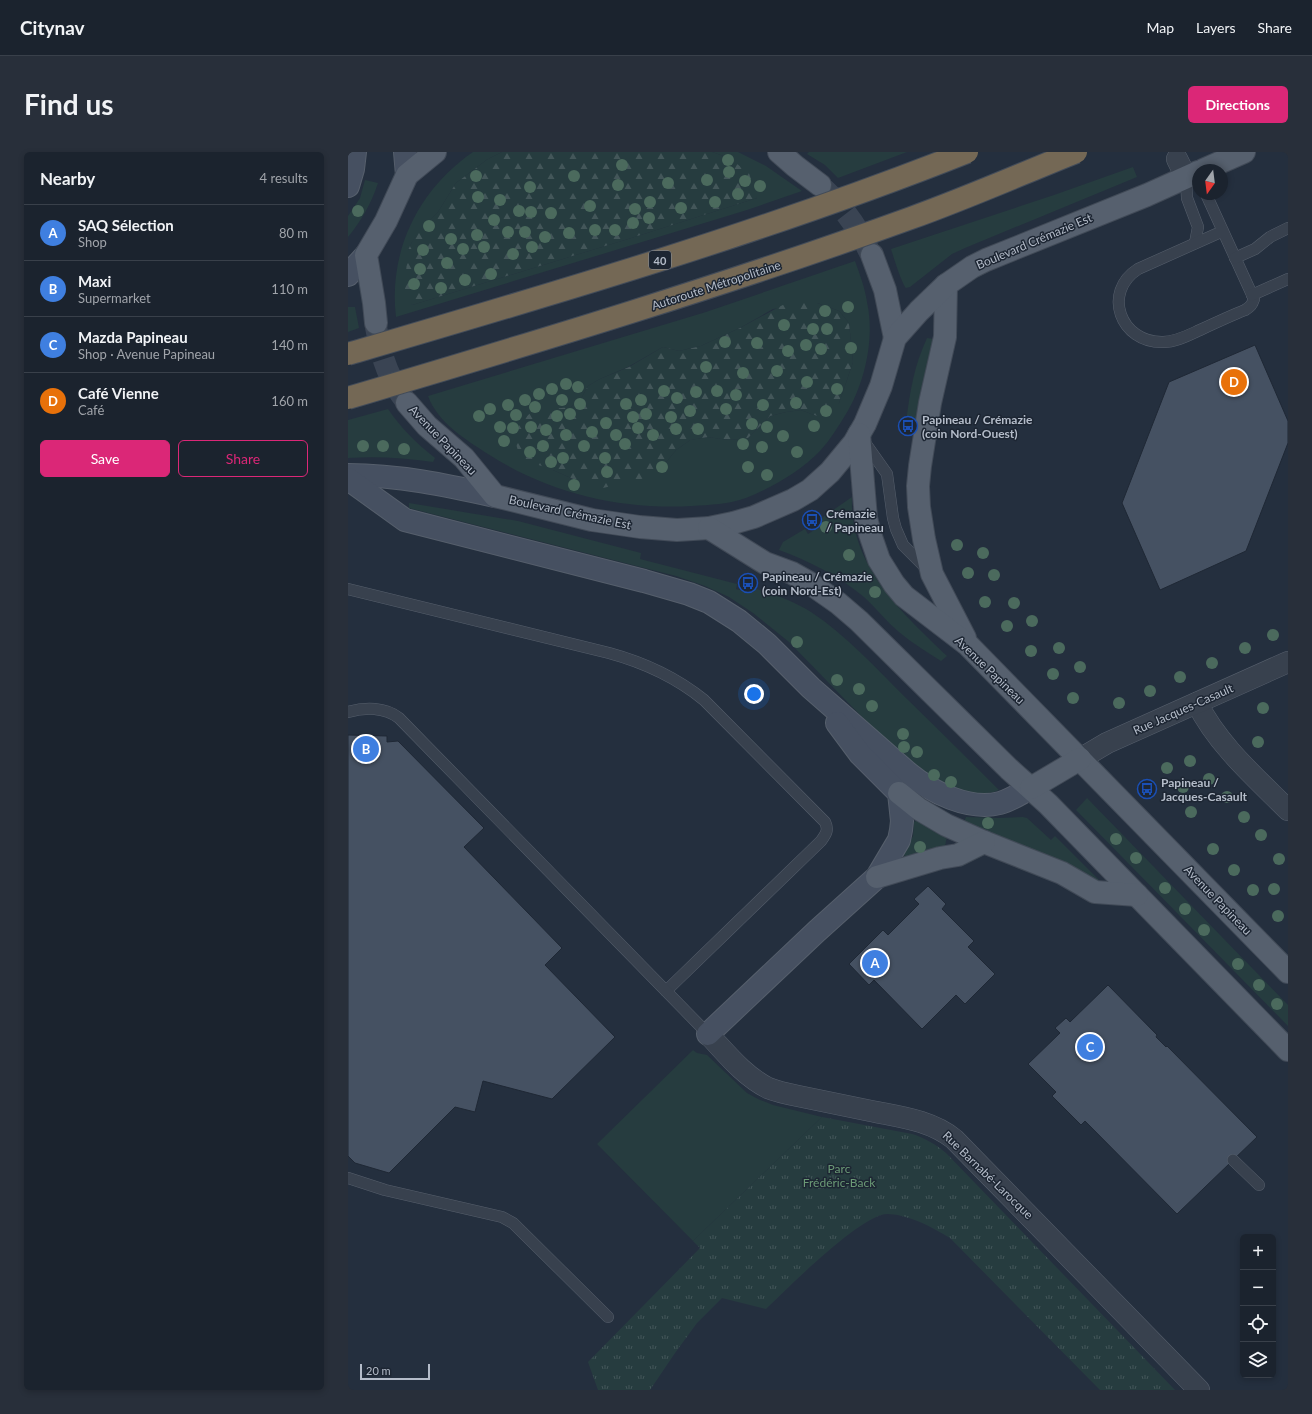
<!DOCTYPE html>
<meta charset="utf-8">
<style>
:root{--surface:#1b232e;--page:#282f3a;--text:#f1f3f6;--muted:#a0a4aa;--line:#39404a;--accent:#db2777}
body{margin:0;font-family:Lato,sans-serif;background:var(--page);color:var(--text)}
.controls{position:absolute;right:12px;bottom:12px;display:grid;overflow:hidden;border-radius:6px;box-shadow:0 2px 6px #0003}
.controls button{width:36px;height:36px;display:grid;place-items:center;padding:0;border:0;border-bottom:1px solid var(--line);background:var(--surface);color:var(--text);font:20px sans-serif}
.compass{position:absolute;left:844px;top:12px;width:36px;height:36px;border-radius:50%;background:var(--surface);box-shadow:0 2px 6px #0003;rotate:194deg}
.scale{position:absolute;left:12px;bottom:10px;width:70px;box-sizing:border-box;padding-left:4px;border:2px solid #b4bcc9;border-top:0;font-size:11px;line-height:14px;white-space:nowrap;color:#b4bcc9;-webkit-text-stroke:3px #1d2633;paint-order:stroke}
.you{position:absolute;left:406px;top:542px;width:14px;height:14px;margin:-10px;border:3px solid #fff;border-radius:50%;background:#1a73e8;box-shadow:0 0 0 6px #1a73e833}
.badge{display:grid;place-items:center;width:26px;height:26px;border-radius:50%;background:var(--accent);color:#fff;font-size:13px;font-weight:700}
.pin{position:absolute;translate:-50% -50%;border:2px solid #fff;box-shadow:0 1px 4px #0006}
.list{margin:0;padding:0;list-style:none}
h2{display:flex;justify-content:space-between;align-items:center;height:52px;margin:0;padding:0 16px;font-size:17px}
h2 small{font-size:13px;font-weight:400;color:var(--muted)}
.list li{display:grid;grid-template-columns:26px 1fr auto;gap:12px;align-items:center;box-sizing:border-box;height:56px;padding:0 16px;border-top:1px solid var(--line)}
.list b{display:block;font-size:15px;white-space:nowrap}
.list p{margin:0;font-size:13px;white-space:nowrap;color:var(--muted)}
.list em{font-size:13px;font-style:normal;color:var(--muted)}
.actions{display:flex;gap:8px;padding:12px 16px}
.actions a{flex:1;padding:9px 0;border:1px solid var(--accent);border-radius:6px;text-align:center;font-size:14px;color:var(--accent)}
.actions .main{background:var(--accent);color:#fff}
.icon{flex:none;width:22px;height:22px;fill:none;stroke:currentColor;stroke-width:2;stroke-linecap:round;stroke-linejoin:round}
.map{position:relative;flex:none;width:940px;height:1238px;overflow:hidden;border-radius:6px}
header{display:flex;align-items:center;gap:24px;box-sizing:border-box;height:56px;padding:0 20px;background:var(--surface);border-bottom:1px solid var(--line)}
header strong{font-size:19px}
nav{display:flex;gap:22px;margin-inline-start:auto;font-size:14px}
.intro{display:flex;align-items:center;justify-content:space-between;box-sizing:border-box;height:96px;padding:0 24px}
h1{margin:0;font-size:28px}
.button{padding:10px 18px;border-radius:6px;background:var(--accent);color:#fff;font-size:14px;font-weight:700}
main{display:flex;gap:24px;padding:0 24px}
aside{flex:1;background:var(--surface);border-radius:6px;box-shadow:0 2px 6px #0003}
.map>svg:first-child{display:block}
.grass{fill:#263c3f;fill-rule:evenodd}
.forest{fill:url(#forest-firs)}
.park{fill:url(#park-tufts)}
.building{fill:#455162;stroke:#1f2835}
.lines{fill:none;stroke-linecap:round;stroke-linejoin:round}
.primary-tunnel{stroke:#3a4453;stroke-width:22;stroke-dasharray:22 11;stroke-linecap:butt}
.service-casing{stroke:#565f6c;stroke-width:12}
.minor-casing{stroke:#565f6c;stroke-width:22}
.secondary-casing{stroke:#565f6c;stroke-width:24}
.primary-casing{stroke:#414a57;stroke-width:24}
.service{stroke:#38414e;stroke-width:11}
.minor{stroke:#38414e;stroke-width:21}
.secondary{stroke:#465061;stroke-width:22}
.primary{stroke:#56606e;stroke-width:22}
.motorway-bridge-casing{stroke:#434c59;stroke-width:24;stroke-linecap:butt}
.motorway-bridge{stroke:#746855;stroke-width:22}
.tree{fill:#4b6a5d}
.labels{text-anchor:middle;dominant-baseline:central;stroke-width:3;stroke-linejoin:round;paint-order:stroke}
.shield{fill:#1d2633;stroke:#878f9c;stroke-width:1}
.shield-label{font-size:11px;font-weight:bold;fill:#b4bcc9}
.street-label{font-size:12px;fill:#b4bcc9;stroke:#1d2633}
.poi-label{font-size:12px;font-weight:bold;fill:#b4bcc9;stroke:#1d2633;text-anchor:start}
.park-label{font-size:12px;fill:#6b9a76;stroke:#1d2633}
</style>
<header>
<strong>Citynav</strong>
<nav><a>Map</a><a>Layers</a><a>Share</a></nav>
</header>
<div class="intro"><h1>Find us</h1><a class="button">Directions</a></div>
<main>
<aside>
<h2>Nearby<small>4 results</small></h2>
<ul class="list">
<li><span class="badge" style="background:#3f7fe0">A</span><div><b>SAQ Sélection</b><p>Shop</p></div><em>80 m</em></li>
<li><span class="badge" style="background:#3f7fe0">B</span><div><b>Maxi</b><p>Supermarket</p></div><em>110 m</em></li>
<li><span class="badge" style="background:#3f7fe0">C</span><div><b>Mazda Papineau</b><p>Shop · Avenue Papineau</p></div><em>140 m</em></li>
<li><span class="badge" style="background:#e8710a">D</span><div><b>Café Vienne</b><p>Café</p></div><em>160 m</em></li>
</ul>
<div class="actions"><a class="main">Save</a><a>Share</a></div>
</aside>
<div class="map">
<svg width="940" height="1238" viewBox="0 0 940 1238">
<defs>
<pattern id="forest-firs" width="22" height="20" patternUnits="userSpaceOnUse"><rect width="22" height="20" fill="#263c3f"/><path d="M5 1l3.5 6h-7zM16 11l3.5 6h-7z" fill="#435659"/></pattern>
<pattern id="park-tufts" width="24" height="20" patternUnits="userSpaceOnUse"><rect width="24" height="20" fill="#263c3f"/><path d="M3 7l-1-3M5 7V3M7 7l1-3M15 17l-1-3M17 17v-4M19 17l1-3" fill="none" stroke="#435659"/></pattern>
</defs>
<rect width="100%" height="100%" fill="#242f3e"/>
<g class="grass">
<path d="M125,0H154L140,7L108,31L90,60L68,83L60,98L64,153L280,87L409,46L381,6L364,0H390L418,14L454,39L399,58L48,165C40,99 71,37 125,0Z"/>
<path d="M461,0H559L490,26L477,13L459,2Z"/>
<path d="M785,15L789,25L617,96L604,102L562,135L558,136C554,132 545,104 543,97L706,43Z"/>
<path d="M17,28L30,31C23,52 14,68 0,85V64L12,46Z"/>
<path d="M507,109C512,123 517,136 519,150C527,186 517,231 498,262C490,275 482,288 472,299C453,319 423,336 398,346C381,352 362,353 344,354C272,358 200,341 140,302C117,287 90,271 80,244L358,160ZM469,151L491,159L501,171L505,210L491,251L469,264L453,258L438,260L422,264L400,286L381,288L360,285L342,288L328,298L314,315L230,329L205,318L223,255L233,247L240,234L252,227L280,215L315,195L331,199L353,194L392,176L425,157Z"/>
<path d="M0,155H7L11,176L0,180Z"/>
<path d="M579,186L586,187L570,271L558,270C562,239 566,214 579,186Z"/>
<path d="M40,257C53,276 68,291 87,306L85,310C56,306 29,304 0,306V268Z"/>
<path d="M504,345C501,413 554,461 599,504L593,509C579,500 564,491 551,480C538,469 528,456 516,445C491,424 461,409 431,398L435,390L457,377L460,382L471,375L468,370Z"/>
<path d="M61,351L170,369L293,401L292,407L389,432L388,437L400,440L401,435C423,441 444,448 463,460C498,483 528,516 558,546C589,576 620,607 651,638L646,640L633,642L614,639L591,632L553,605L441,490L405,461L381,445L357,434L328,424L61,356Z"/>
<path d="M739,646L940,853V874L728,658Z"/>
<path d="M618,665L651,666L675,665L679,666L703,688L707,684L752,729L750,731L717,712L696,702L616,670Z"/>
<path d="M571,667L599,684L597,694L558,705L555,702L565,684L566,670Z"/>
<path d="M345,898L349,901L359,903L399,941L410,947L425,953L474,965L345,1089L249,992Z"/>
</g>
<g class="forest">
<path d="M154,0H364L381,6L401,21L409,46L280,87L64,153L57,138L58,120L60,98L68,82L90,60L108,31L140,7Z"/>
<path d="M444,148L469,151L491,159L501,171L505,210L491,251L481,264H469L453,258L438,260L422,264L400,286L381,288L360,285L342,288L328,298L314,315L297,326L255,336L230,329L205,318L182,310L171,302L166,285L174,268L185,259L223,255L233,247L240,234L252,227L281,215L315,195L331,199L353,194L392,176Z"/>
</g>
<path class="park" d="M474,965L564,982C577,986 587,992 598,1001L827,1238H752L602,1086C583,1075 563,1063 540,1062C514,1061 439,1137 418,1157L374,1146L349,1171L327,1201L302,1238H250L240,1210L352,1096L345,1089Z"/>
<g class="building">
<path d="M907,193L940,269V291L898,399L812,438L774,351L821,230Z"/>
<path d="M0,583L39,584V590L50,589L136,676L116,695L214,796L197,813L267,885L204,947L135,929L127,960L107,955L41,1021L7,1011L0,1004Z"/>
<path d="M580,734L598,752L594,757L626,789L620,795L647,822L617,852L608,843L574,877L526,828L521,833L501,812L535,778L540,783L571,752L566,747Z"/>
<path d="M760,833L809,883L808,885L818,895L819,894L909,985L829,1062L737,969L733,973L704,944L708,940L680,912L712,881L707,876L718,866L722,870Z"/>
</g>
<g class="lines">
<g class="primary-tunnel">
<path d="M476,37C496,56 510,76 522,101"/>
<path d="M28,175C33,203 39,225 57,248"/>
</g>
<defs>
<g id="service">
<path d="M838,25L839,46L850,75L847,91"/>
<path d="M858,42L906,147C904,153 902,155 897,158C882,164 867,171 852,178C841,183 828,190 815,190C772,191 754,140 790,117L875,79"/>
<path d="M887,106L907,97L922,85L940,76"/>
<path d="M904,143L940,127"/>
<path d="M515,288L539,322L545,366L548,377L555,393L580,418"/>
<path d="M0,437L261,501C294,510 329,526 356,548L477,670C481,678 478,682 473,689L318,839"/>
<path d="M0,560C17,555 37,555 51,566L360,882"/>
<path d="M885,1008L911,1033"/>
<path d="M0,1026L37,1038L154,1065L165,1071L260,1165"/>
</g>
<g id="minor">
<path d="M829,7L838,25"/>
<path d="M849,551C870,593 907,625 940,658"/>
<path d="M732,607L759,591L940,510"/>
<path d="M360,882C378,901 396,924 420,936C430,940 440,942 450,944C474,949 499,954 523,959C552,965 582,968 606,987L851,1238"/>
</g>
<g id="secondary">
<path d="M57,0L59,23"/>
<path d="M0,34L5,17L7,0"/>
<path d="M0,123L18,103"/>
<path d="M0,323C50,323 98,333 147,344"/>
<path d="M0,327L57,368L296,429L341,442L361,450L391,469L419,492L463,536L560,621C583,640 621,659 652,651C663,648 673,641 683,636"/>
<path d="M360,882L469,779L529,725L551,688L553,678L554,669L551,641L512,602L489,571"/>
</g>
<g id="primary">
<path d="M431,0L447,14L472,33"/>
<path d="M855,18L896,0"/>
<path d="M524,103L537,138L547,186"/>
<path d="M598,133L597,185L582,251L572,314L570,334L571,355L576,387L584,422L617,486"/>
<path d="M28,171L26,151L18,103L38,69L59,23L87,0"/>
<path d="M59,251L79,274L116,306L147,344L244,368L292,375L329,378L361,376L385,371L406,365L445,348L462,338L482,320L506,291L517,272L533,234L547,186L571,159L598,133L624,115L638,108L799,43L850,20"/>
<path d="M511,282L518,366L522,382L531,408L546,432L556,444L620,493L940,820"/>
<path d="M361,376L417,411L444,421L460,430L490,451L511,469L661,617L700,652L940,898"/>
<path d="M683,636L732,607"/>
<path d="M551,641L571,657L598,673L636,690L714,721L747,740L789,743"/>
<path d="M529,725L592,706L610,703L636,690"/>
</g>
</defs>
<use href="#service" class="service-casing"/>
<use href="#minor" class="minor-casing"/>
<use href="#secondary" class="secondary-casing"/>
<use href="#primary" class="primary-casing"/>
<use href="#service" class="service"/>
<use href="#minor" class="minor"/>
<use href="#secondary" class="secondary"/>
<use href="#primary" class="primary"/>
<defs>
<g id="motorway-bridge">
<path d="M0,202C208,141 417,80 619,0"/>
<path d="M0,246C189,190 378,133 563,66C619,46 673,22 728,0"/>
</g>
</defs>
<use href="#motorway-bridge" class="motorway-bridge-casing"/>
<use href="#motorway-bridge" class="motorway-bridge"/>
</g>
<g class="tree">
<circle cx="380" cy="8" r="6"/>
<circle cx="274" cy="13" r="6"/>
<circle cx="381" cy="20" r="6"/>
<circle cx="128" cy="24" r="6"/>
<circle cx="226" cy="24" r="6"/>
<circle cx="359" cy="28" r="6"/>
<circle cx="397" cy="29" r="6"/>
<circle cx="320" cy="31" r="6"/>
<circle cx="270" cy="33" r="6"/>
<circle cx="412" cy="34" r="6"/>
<circle cx="182" cy="35" r="6"/>
<circle cx="390" cy="42" r="6"/>
<circle cx="130" cy="45" r="6"/>
<circle cx="152" cy="48" r="6"/>
<circle cx="302" cy="50" r="6"/>
<circle cx="367" cy="50" r="6"/>
<circle cx="242" cy="54" r="6"/>
<circle cx="333" cy="56" r="6"/>
<circle cx="287" cy="57" r="6"/>
<circle cx="10" cy="59" r="6"/>
<circle cx="171" cy="59" r="6"/>
<circle cx="183" cy="60" r="6"/>
<circle cx="203" cy="61" r="6"/>
<circle cx="301" cy="66" r="6"/>
<circle cx="146" cy="68" r="6"/>
<circle cx="285" cy="71" r="6"/>
<circle cx="81" cy="74" r="6"/>
<circle cx="247" cy="78" r="6"/>
<circle cx="267" cy="78" r="6"/>
<circle cx="160" cy="80" r="6"/>
<circle cx="177" cy="80" r="6"/>
<circle cx="221" cy="81" r="6"/>
<circle cx="129" cy="83" r="6"/>
<circle cx="197" cy="85" r="6"/>
<circle cx="103" cy="87" r="6"/>
<circle cx="136" cy="95" r="6"/>
<circle cx="184" cy="95" r="6"/>
<circle cx="115" cy="97" r="6"/>
<circle cx="75" cy="98" r="6"/>
<circle cx="165" cy="102" r="6"/>
<circle cx="99" cy="111" r="6"/>
<circle cx="72" cy="117" r="6"/>
<circle cx="143" cy="122" r="6"/>
<circle cx="117" cy="128" r="6"/>
<circle cx="66" cy="132" r="6"/>
<circle cx="93" cy="136" r="6"/>
<circle cx="500" cy="155" r="6"/>
<circle cx="477" cy="159" r="6"/>
<circle cx="436" cy="173" r="6"/>
<circle cx="465" cy="177" r="6"/>
<circle cx="479" cy="177" r="6"/>
<circle cx="377" cy="190" r="6"/>
<circle cx="409" cy="191" r="6"/>
<circle cx="458" cy="193" r="6"/>
<circle cx="503" cy="196" r="6"/>
<circle cx="473" cy="197" r="6"/>
<circle cx="440" cy="199" r="6"/>
<circle cx="358" cy="215" r="6"/>
<circle cx="429" cy="219" r="6"/>
<circle cx="395" cy="221" r="6"/>
<circle cx="459" cy="230" r="6"/>
<circle cx="218" cy="232" r="6"/>
<circle cx="230" cy="235" r="6"/>
<circle cx="204" cy="237" r="6"/>
<circle cx="489" cy="237" r="6"/>
<circle cx="316" cy="239" r="6"/>
<circle cx="369" cy="239" r="6"/>
<circle cx="348" cy="240" r="6"/>
<circle cx="191" cy="242" r="6"/>
<circle cx="388" cy="243" r="6"/>
<circle cx="329" cy="246" r="6"/>
<circle cx="177" cy="248" r="6"/>
<circle cx="214" cy="248" r="6"/>
<circle cx="293" cy="248" r="6"/>
<circle cx="448" cy="251" r="6"/>
<circle cx="232" cy="252" r="6"/>
<circle cx="278" cy="252" r="6"/>
<circle cx="160" cy="253" r="6"/>
<circle cx="415" cy="253" r="6"/>
<circle cx="187" cy="255" r="6"/>
<circle cx="142" cy="257" r="6"/>
<circle cx="378" cy="257" r="6"/>
<circle cx="342" cy="259" r="6"/>
<circle cx="478" cy="259" r="6"/>
<circle cx="222" cy="262" r="6"/>
<circle cx="298" cy="262" r="6"/>
<circle cx="168" cy="263" r="6"/>
<circle cx="131" cy="264" r="6"/>
<circle cx="209" cy="264" r="6"/>
<circle cx="285" cy="265" r="6"/>
<circle cx="323" cy="265" r="6"/>
<circle cx="258" cy="271" r="6"/>
<circle cx="404" cy="272" r="6"/>
<circle cx="466" cy="274" r="6"/>
<circle cx="152" cy="275" r="6"/>
<circle cx="183" cy="275" r="6"/>
<circle cx="419" cy="275" r="6"/>
<circle cx="165" cy="276" r="6"/>
<circle cx="290" cy="276" r="6"/>
<circle cx="328" cy="277" r="6"/>
<circle cx="350" cy="277" r="6"/>
<circle cx="198" cy="278" r="6"/>
<circle cx="244" cy="280" r="6"/>
<circle cx="218" cy="283" r="6"/>
<circle cx="268" cy="283" r="6"/>
<circle cx="305" cy="283" r="6"/>
<circle cx="435" cy="284" r="6"/>
<circle cx="156" cy="289" r="6"/>
<circle cx="277" cy="292" r="6"/>
<circle cx="395" cy="292" r="6"/>
<circle cx="15" cy="294" r="6"/>
<circle cx="35" cy="294" r="6"/>
<circle cx="195" cy="294" r="6"/>
<circle cx="236" cy="294" r="6"/>
<circle cx="414" cy="295" r="6"/>
<circle cx="56" cy="297" r="6"/>
<circle cx="182" cy="300" r="6"/>
<circle cx="449" cy="300" r="6"/>
<circle cx="215" cy="306" r="6"/>
<circle cx="257" cy="306" r="6"/>
<circle cx="203" cy="310" r="6"/>
<circle cx="314" cy="315" r="6"/>
<circle cx="400" cy="315" r="6"/>
<circle cx="259" cy="320" r="6"/>
<circle cx="419" cy="323" r="6"/>
<circle cx="226" cy="333" r="6"/>
<circle cx="478" cy="375" r="6"/>
<circle cx="609" cy="393" r="6"/>
<circle cx="635" cy="401" r="6"/>
<circle cx="501" cy="403" r="6"/>
<circle cx="620" cy="421" r="6"/>
<circle cx="646" cy="423" r="6"/>
<circle cx="527" cy="440" r="6"/>
<circle cx="637" cy="450" r="6"/>
<circle cx="666" cy="451" r="6"/>
<circle cx="684" cy="469" r="6"/>
<circle cx="659" cy="474" r="6"/>
<circle cx="925" cy="483" r="6"/>
<circle cx="449" cy="490" r="6"/>
<circle cx="711" cy="496" r="6"/>
<circle cx="897" cy="496" r="6"/>
<circle cx="683" cy="499" r="6"/>
<circle cx="864" cy="511" r="6"/>
<circle cx="732" cy="515" r="6"/>
<circle cx="705" cy="522" r="6"/>
<circle cx="832" cy="525" r="6"/>
<circle cx="489" cy="528" r="6"/>
<circle cx="511" cy="537" r="6"/>
<circle cx="802" cy="539" r="6"/>
<circle cx="725" cy="546" r="6"/>
<circle cx="771" cy="551" r="6"/>
<circle cx="524" cy="554" r="6"/>
<circle cx="915" cy="556" r="6"/>
<circle cx="555" cy="582" r="6"/>
<circle cx="910" cy="590" r="6"/>
<circle cx="556" cy="595" r="6"/>
<circle cx="569" cy="600" r="6"/>
<circle cx="842" cy="609" r="6"/>
<circle cx="819" cy="616" r="6"/>
<circle cx="586" cy="623" r="6"/>
<circle cx="861" cy="627" r="6"/>
<circle cx="603" cy="630" r="6"/>
<circle cx="835" cy="635" r="6"/>
<circle cx="879" cy="645" r="6"/>
<circle cx="843" cy="660" r="6"/>
<circle cx="896" cy="665" r="6"/>
<circle cx="640" cy="671" r="6"/>
<circle cx="913" cy="683" r="6"/>
<circle cx="768" cy="687" r="6"/>
<circle cx="572" cy="695" r="6"/>
<circle cx="865" cy="697" r="6"/>
<circle cx="788" cy="706" r="6"/>
<circle cx="931" cy="707" r="6"/>
<circle cx="886" cy="718" r="6"/>
<circle cx="817" cy="736" r="6"/>
<circle cx="926" cy="737" r="6"/>
<circle cx="905" cy="738" r="6"/>
<circle cx="837" cy="757" r="6"/>
<circle cx="930" cy="764" r="6"/>
<circle cx="856" cy="778" r="6"/>
<circle cx="890" cy="812" r="6"/>
<circle cx="911" cy="833" r="6"/>
<circle cx="929" cy="852" r="6"/>
</g>
<defs>
<symbol id="bus-ring" viewBox="-11 -11 22 22"><circle r="9.5" fill="#1d2633" stroke="#1a4fb4" stroke-width="1.5"/><path d="M-5-6H5V4H4V6H2V4H-2V6H-4V4H-5ZM-3.5-4V0h7V-4ZM-3.5 1.2v1.5H-2V1.2ZM2 1.2v1.5H3.5V1.2Z" fill="#1a4fb4"/></symbol>
</defs>
<g fill-rule="evenodd">
<use href="#bus-ring" x="549" y="263" width="22" height="22"/>
<use href="#bus-ring" x="453" y="357" width="22" height="22"/>
<use href="#bus-ring" x="389" y="420" width="22" height="22"/>
<use href="#bus-ring" x="788" y="626" width="22" height="22"/>
</g>
<g class="labels">
<rect class="shield" x="301" y="99" width="22" height="18" rx="3"/>
<g class="shield-label">
<text x="312" y="108">40</text>
</g>
<g class="street-label">
<text transform="translate(686 89) rotate(-23)">Boulevard Crémazie Est</text>
<text transform="translate(368 133) rotate(-18)">Autoroute Métropolitaine</text>
<text transform="translate(95 288) rotate(46)">Avenue Papineau</text>
<text transform="translate(222 360) rotate(12)">Boulevard Crémazie Est</text>
<text transform="translate(642 518) rotate(44)">Avenue Papineau</text>
<text transform="translate(835 557) rotate(-24)">Rue Jacques-Casault</text>
<text transform="translate(870 748) rotate(46)">Avenue Papineau</text>
<text transform="translate(640 1023) rotate(44)">Rue Barnabé-Larocque</text>
</g>
<g class="poi-label">
<text x="574" y="267">Papineau / Crémazie<tspan x="574" dy="14">(coin Nord-Ouest)</tspan></text>
<text x="478" y="361">Crémazie<tspan x="478" dy="14">/ Papineau</tspan></text>
<text x="414" y="424">Papineau / Crémazie<tspan x="414" dy="14">(coin Nord-Est)</tspan></text>
<text x="813" y="630">Papineau /<tspan x="813" dy="14">Jacques-Casault</tspan></text>
</g>
<g class="park-label">
<text x="491" y="1016">Parc<tspan x="491" dy="14">Frédéric-Back</tspan></text>
</g>
</g>
</svg>
<div class="controls">
<button>+</button>
<button>−</button>
<button><svg class="icon" aria-label="locate" viewBox="0 0 24 24"><circle cx="12" cy="12" r="6"/><path d="M12 2v4M12 18v4M2 12h4M18 12h4"/></svg></button>
<button><svg class="icon" aria-label="layers" viewBox="0 0 24 24"><path d="M12 4l9 5-9 5-9-5zM3 14l9 5 9-5"/></svg></button>
</div>
<svg class="compass" viewBox="-18 -18 36 36"><path d="M0-13l5 13h-10z" fill="#e53935"/><path d="M0 13l5-13h-10z" fill="#a0a4aa"/></svg>
<div class="scale">20 m</div>
<div class="you"></div>
<div class="pin badge" style="left:527px;top:811px;background:#3f7fe0">A</div>
<div class="pin badge" style="left:18px;top:597px;background:#3f7fe0">B</div>
<div class="pin badge" style="left:742px;top:895px;background:#3f7fe0">C</div>
<div class="pin badge" style="left:886px;top:230px;background:#e8710a">D</div>
</div>
</main>
